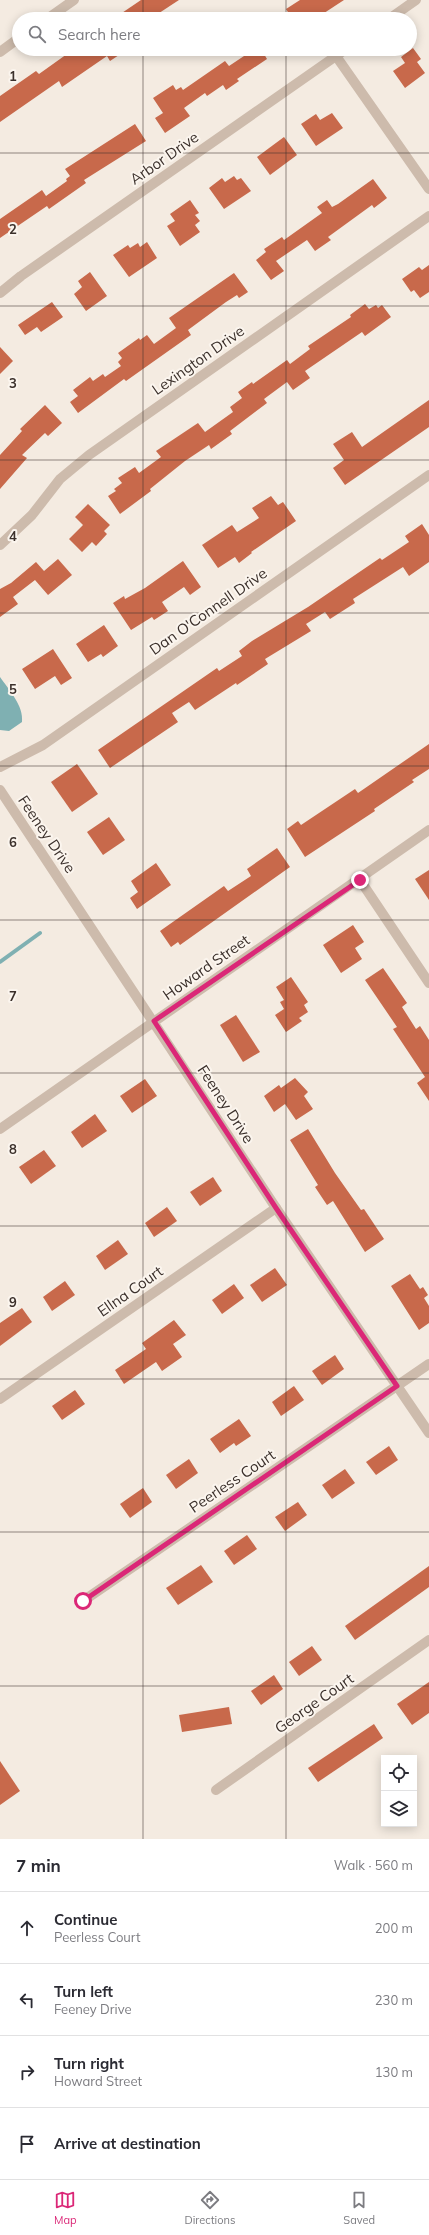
<!DOCTYPE html>
<meta charset="utf-8">
<style>
:root{--surface:#fff;--page:#f7f7f7;--text:#2b2b33;--muted:#7c7c81;--line:#e1e1e2;--accent:#db2777}
body{margin:0;font-family:Mulish,sans-serif;background:var(--page);color:var(--text)}
.controls{position:absolute;right:12px;bottom:12px;display:grid;overflow:hidden;border-radius:0px;box-shadow:0 2px 10px #0003}
.controls button{width:36px;height:36px;display:grid;place-items:center;padding:0;border:0;border-bottom:1px solid var(--line);background:var(--surface);color:var(--text);font:20px sans-serif}
.stop{position:absolute;width:12px;height:12px;margin:-9px;border:3px solid #db2777;border-radius:50%;background:#fff}
.stop.end{background:#db2777;border-color:#fff;box-shadow:0 1px 4px #0008}
.list{margin:0;padding:0;list-style:none}
h2{display:flex;justify-content:space-between;align-items:center;height:52px;margin:0;padding:0 16px;font-size:17px}
h2 small{font-size:13px;font-weight:400;color:var(--muted)}
.list li{display:grid;grid-template-columns:26px 1fr auto;gap:12px;align-items:center;box-sizing:border-box;height:72px;padding:0 16px;border-top:1px solid var(--line)}
.list b{display:block;font-size:15px;white-space:nowrap}
.list p{margin:0;font-size:13px;white-space:nowrap;color:var(--muted)}
.list em{font-size:13px;font-style:normal;color:var(--muted)}
.icon{flex:none;width:22px;height:22px;fill:none;stroke:currentColor;stroke-width:2;stroke-linecap:round;stroke-linejoin:round}
.map{position:relative;flex:none;width:429px;height:1839px;overflow:hidden}
.search{position:absolute;background:var(--surface);box-shadow:0 2px 10px #0003;left:12px;right:12px;top:12px;height:44px;display:flex;align-items:center;gap:10px;box-sizing:border-box;padding:0 14px;border-radius:22px;color:var(--muted);font-size:15px}
.sheet{height:340px;background:var(--surface)}
nav{display:flex;justify-content:space-around;align-items:center;box-sizing:border-box;height:56px;border-top:1px solid var(--line);background:var(--surface);font-size:11px;color:var(--muted)}
nav a{display:grid;justify-items:center;gap:2px}
nav .on{color:var(--accent)}
.map>svg:first-child{display:block}
.water{fill:#7fb0b2}
.lines{fill:none;stroke-linecap:round;stroke-linejoin:round}
.stream{stroke:#7fb0b2;stroke-width:4}
.building{fill:#c8694b}
.minor{stroke:#cdbbac;stroke-width:10}
.route{stroke:#db2777;stroke-width:5}
.grid{fill:none;stroke:#3b302b;stroke-width:1;stroke-opacity:0.55}
.labels{text-anchor:middle;dominant-baseline:central;stroke-width:4;stroke-linejoin:round;paint-order:stroke}
.street-label{font-size:15px;fill:#3b302b;stroke:#fbf5ee}
.grid-label{font-size:13px;text-anchor:middle;font-weight:bold;fill:#3b302b;stroke:#fbf5ee;stroke-width:4;stroke-linejoin:round;paint-order:stroke}
</style>
<div class="map">
<svg width="429" height="1839" viewBox="0 0 429 1839">
<rect width="100%" height="100%" fill="#f4ebe1"/>
<path class="water" d="M0,677C9,690 24,706 22,722L9,731L0,730Z"/>
<g class="lines">
<path class="stream" d="M0,962L40,933"/>
</g>
<g class="building">
<path d="M141,0H179L150,19H113Z"/>
<path d="M300,0H344L315,19H292L286,9Z"/>
<path d="M413,48L421,59L417,62L425,73L405,88L393,71L405,63L401,57Z"/>
<path d="M64,49H128L110,61L107,56L62,87L59,81L0,122V96L36,71L39,74L67,54Z"/>
<path d="M244,49H261L267,59L237,79L239,81L226,90L223,85L207,96L205,93L184,108L190,116L165,133L155,118L163,113L153,98L173,85L176,90L181,87L183,90L225,61L229,66L247,54Z"/>
<path d="M332,113L343,128L316,146L301,124L316,114L320,120Z"/>
<path d="M135,124L146,141L84,180L86,183L49,209L47,206L0,238V219L42,190L46,196L67,181L66,179L70,176L65,169Z"/>
<path d="M284,137L297,155L270,175L257,157Z"/>
<path d="M234,176L237,180L241,178L251,191L224,209L209,188L222,178L225,182Z"/>
<path d="M373,179L387,198L374,208L372,205L328,237L331,240L315,251L307,240L276,261L284,271L271,280L256,260L266,252L264,249L282,237L284,240L322,213L317,207L327,200L332,207L338,204Z"/>
<path d="M190,200L199,213L195,215L200,221L195,225L200,232L180,246L167,226L175,221L170,214Z"/>
<path d="M147,242L157,258L129,277L113,255L128,245L130,248L138,243L140,247Z"/>
<path d="M429,265V292L420,298L414,290L411,292L402,279L419,267L422,270Z"/>
<path d="M90,272L107,296L86,311L74,294L82,287L78,281Z"/>
<path d="M234,273L248,292L239,298L237,295L226,302L188,330L191,335L126,381L124,379L78,413L70,402L78,396L73,390L90,377L93,381L103,374L105,377L121,366L118,362L122,358L118,353L139,338L140,340L147,335L154,344L176,328L169,318Z"/>
<path d="M52,302L63,317L41,332L37,327L25,335L18,325Z"/>
<path d="M365,304L369,309L376,305L378,308L382,305L391,317L365,336L362,332L305,371L310,378L293,390L287,382L264,399L267,403L230,431L232,434L211,449L209,445L185,461L150,489L151,491L120,514L108,496L116,491L114,489L122,483L118,478L135,467L139,473L161,457L156,451L198,423L205,432L233,412L230,407L242,398L238,392L252,382L253,384L287,360L290,364L310,349L308,346L351,317L350,315Z"/>
<path d="M0,347L13,361L0,374Z"/>
<path d="M429,400V427L345,485L333,468L344,460L333,444L352,432L362,447Z"/>
<path d="M45,405L62,423L48,436L45,433L22,455L27,458L0,489V455L22,431L20,429Z"/>
<path d="M271,496L278,505L283,502L296,521L251,552L252,553L239,563L235,557L218,568L202,545L232,525L237,532L259,518L252,508Z"/>
<path d="M88,504L110,525L104,531L107,534L96,546L92,542L82,552L69,539L83,525L75,517Z"/>
<path d="M422,524L429,535V562L409,576L403,567L353,599L355,603L330,619L325,612L306,624L311,631L265,659L268,664L237,685L236,683L195,710L189,702L172,713L178,722L110,768L98,750L217,668L219,671L242,656L239,651L252,641L308,607L380,558L382,560L409,542L405,536Z"/>
<path d="M58,559L72,575L48,595L35,580L13,597L18,604L0,617V589L11,583L36,562L44,571Z"/>
<path d="M183,561L201,587L190,595L184,587L162,602L168,611L154,620L152,617L131,630L113,603L124,596L125,599L145,588Z"/>
<path d="M104,625L118,646L103,657L101,654L88,662L76,644Z"/>
<path d="M53,649L72,678L61,685L55,676L35,689L22,669Z"/>
<path d="M429,744V769L412,780L414,782L374,809L375,811L305,857L287,829L298,821L301,825L355,789L358,793Z"/>
<path d="M77,764L98,794L72,812L51,782Z"/>
<path d="M109,817L125,840L103,855L87,832Z"/>
<path d="M277,848L290,867L180,945L178,942L171,947L160,931L224,886L228,891L251,876L247,869Z"/>
<path d="M156,863L171,885L137,909L130,898L138,892L131,881Z"/>
<path d="M429,870V900L415,879Z"/>
<path d="M353,925L364,942L355,948L362,959L341,973L323,945Z"/>
<path d="M383,968L407,1003L402,1007L416,1029L420,1026L429,1040V1101L417,1083L425,1077L393,1029L397,1027L365,980Z"/>
<path d="M291,977L308,1002L304,1005L308,1012L299,1018L302,1021L286,1032L275,1015L284,1009L280,1002L284,1000L276,987Z"/>
<path d="M236,1015L260,1052L243,1062L220,1025Z"/>
<path d="M295,1078L308,1092L304,1096L313,1109L296,1120L285,1104L274,1112L264,1096L279,1085L281,1088Z"/>
<path d="M145,1079L157,1096L132,1113L120,1096Z"/>
<path d="M95,1114L107,1131L82,1148L71,1132Z"/>
<path d="M308,1129L335,1173L361,1210L364,1209L384,1239L365,1252L333,1201L327,1205L315,1187L318,1185L290,1140Z"/>
<path d="M44,1150L56,1166L31,1184L19,1167Z"/>
<path d="M213,1177L222,1191L200,1206L190,1192Z"/>
<path d="M167,1207L177,1221L154,1237L145,1223Z"/>
<path d="M118,1240L128,1254L105,1270L96,1256Z"/>
<path d="M275,1268L287,1285L262,1302L250,1285Z"/>
<path d="M410,1274L420,1289L423,1287L428,1295L424,1298L429,1306V1323L419,1330L391,1286Z"/>
<path d="M65,1281L75,1295L52,1311L43,1297Z"/>
<path d="M234,1284L244,1298L222,1314L212,1300Z"/>
<path d="M22,1308L32,1322L0,1346V1323Z"/>
<path d="M174,1320L186,1335L173,1344L182,1357L162,1371L156,1362L124,1384L115,1370L146,1349L142,1343Z"/>
<path d="M335,1355L344,1369L322,1385L312,1371Z"/>
<path d="M294,1386L304,1400L281,1416L272,1402Z"/>
<path d="M75,1390L85,1404L62,1420L52,1406Z"/>
<path d="M239,1419L251,1436L236,1446L234,1443L220,1453L210,1439Z"/>
<path d="M389,1446L398,1460L376,1475L366,1462Z"/>
<path d="M189,1459L198,1473L176,1489L166,1475Z"/>
<path d="M345,1469L355,1483L332,1499L322,1485Z"/>
<path d="M143,1488L152,1502L130,1518L120,1504Z"/>
<path d="M298,1502L307,1515L285,1531L275,1517Z"/>
<path d="M247,1535L257,1549L234,1565L224,1551Z"/>
<path d="M201,1565L213,1582L178,1605L166,1588Z"/>
<path d="M429,1566V1587L355,1640L345,1626Z"/>
<path d="M312,1646L322,1660L299,1676L289,1662Z"/>
<path d="M274,1675L283,1689L261,1705L251,1691Z"/>
<path d="M429,1682V1713L412,1725L397,1704Z"/>
<path d="M229,1707L232,1724L182,1732L179,1715Z"/>
<path d="M374,1724L383,1738L318,1782L308,1768Z"/>
<path d="M0,1761L20,1791L0,1805Z"/>
</g>
<g class="lines">
<g class="minor">
<path d="M47,19L74,0"/>
<path d="M389,19L416,0"/>
<path d="M0,52L19,38"/>
<path d="M336,56L429,189"/>
<path d="M0,293L21,276L346,49"/>
<path d="M0,545L32,515L60,479L89,455L429,216"/>
<path d="M0,767L43,745L429,475"/>
<path d="M0,790L276,1208L429,1433"/>
<path d="M360,880L429,983"/>
<path d="M0,1129L429,830"/>
<path d="M0,1399L276,1208"/>
<path d="M83,1601L429,1364"/>
<path d="M216,1790L429,1640"/>
</g>
</g>
<g class="lines">
<path class="route" d="M83,1601L397,1386L276,1208L154,1021L360,880"/>
</g>
<path class="grid" d="M143,0V19M286,0V19M143,49V1839M286,49V1839M0,153H429M0,306H429M0,460H429M0,613H429M0,766H429M0,920H429M0,1073H429M0,1226H429M0,1379H429M0,1532H429M0,1686H429"/>
<g class="labels">
<g class="street-label">
<text transform="translate(164 158) rotate(-35)">Arbor Drive</text>
<text transform="translate(198 360) rotate(-35)">Lexington Drive</text>
<text transform="translate(208 611) rotate(-35)">Dan O'Connell Drive</text>
<text transform="translate(47 834) rotate(56)">Feeney Drive</text>
<text transform="translate(206 967) rotate(-35)">Howard Street</text>
<text transform="translate(226 1104) rotate(57)">Feeney Drive</text>
<text transform="translate(130 1291) rotate(-35)">Ellna Court</text>
<text transform="translate(232 1481) rotate(-34)">Peerless Court</text>
<text transform="translate(314 1703) rotate(-35)">George Court</text>
</g>
</g>
<g class="grid-label">
<text x="13" y="81">1</text>
<text x="13" y="234">2</text>
<text x="13" y="388">3</text>
<text x="13" y="541">4</text>
<text x="13" y="694">5</text>
<text x="13" y="847">6</text>
<text x="13" y="1001">7</text>
<text x="13" y="1154">8</text>
<text x="13" y="1307">9</text>
</g>
</svg>
<div class="controls">
<button><svg class="icon" aria-label="locate" viewBox="0 0 24 24"><circle cx="12" cy="12" r="6"/><path d="M12 2v4M12 18v4M2 12h4M18 12h4"/></svg></button>
<button><svg class="icon" aria-label="layers" viewBox="0 0 24 24"><path d="M12 4l9 5-9 5-9-5zM3 14l9 5 9-5"/></svg></button>
</div>
<div class="stop" style="left:83px;top:1601px"></div>
<div class="stop end" style="left:360px;top:880px"></div>
<div class="search"><svg class="icon" aria-label="search" viewBox="0 0 24 24"><circle cx="10" cy="10" r="6"/><path d="M15 15l6 6"/></svg>Search here</div>
</div>
<section class="sheet">
<h2>7 min<small>Walk · 560 m</small></h2>
<ul class="list">
<li><svg class="icon" aria-label="ahead" viewBox="0 0 24 24"><path d="M12 20V5M6 11l6-6 6 6"/></svg><div><b>Continue</b><p>Peerless Court</p></div><em>200 m</em></li>
<li><svg class="icon" aria-label="left" viewBox="0 0 24 24"><path d="M17 20v-9H6M10 6l-5 5 5 5"/></svg><div><b>Turn left</b><p>Feeney Drive</p></div><em>230 m</em></li>
<li><svg class="icon" aria-label="right" viewBox="0 0 24 24"><path d="M7 20v-9h11M14 6l5 5-5 5"/></svg><div><b>Turn right</b><p>Howard Street</p></div><em>130 m</em></li>
<li><svg class="icon" aria-label="arrive" viewBox="0 0 24 24"><path d="M6 21V4h12l-3 4 3 4H6"/></svg><div><b>Arrive at destination</b></div></li>
</ul>
</section>
<nav>
<a class="on"><svg class="icon" aria-label="map" viewBox="0 0 24 24"><path d="M3 6l6-2 6 2 6-2v14l-6 2-6-2-6 2zM9 4v14M15 6v14"/></svg>Map</a>
<a><svg class="icon" aria-label="directions" viewBox="0 0 24 24"><path d="M12 3l9 9-9 9-9-9zM9 14v-3h6M13 9l2 2-2 2"/></svg>Directions</a>
<a><svg class="icon" aria-label="saved" viewBox="0 0 24 24"><path d="M7 4h10v16l-5-4-5 4z"/></svg>Saved</a>
</nav>
